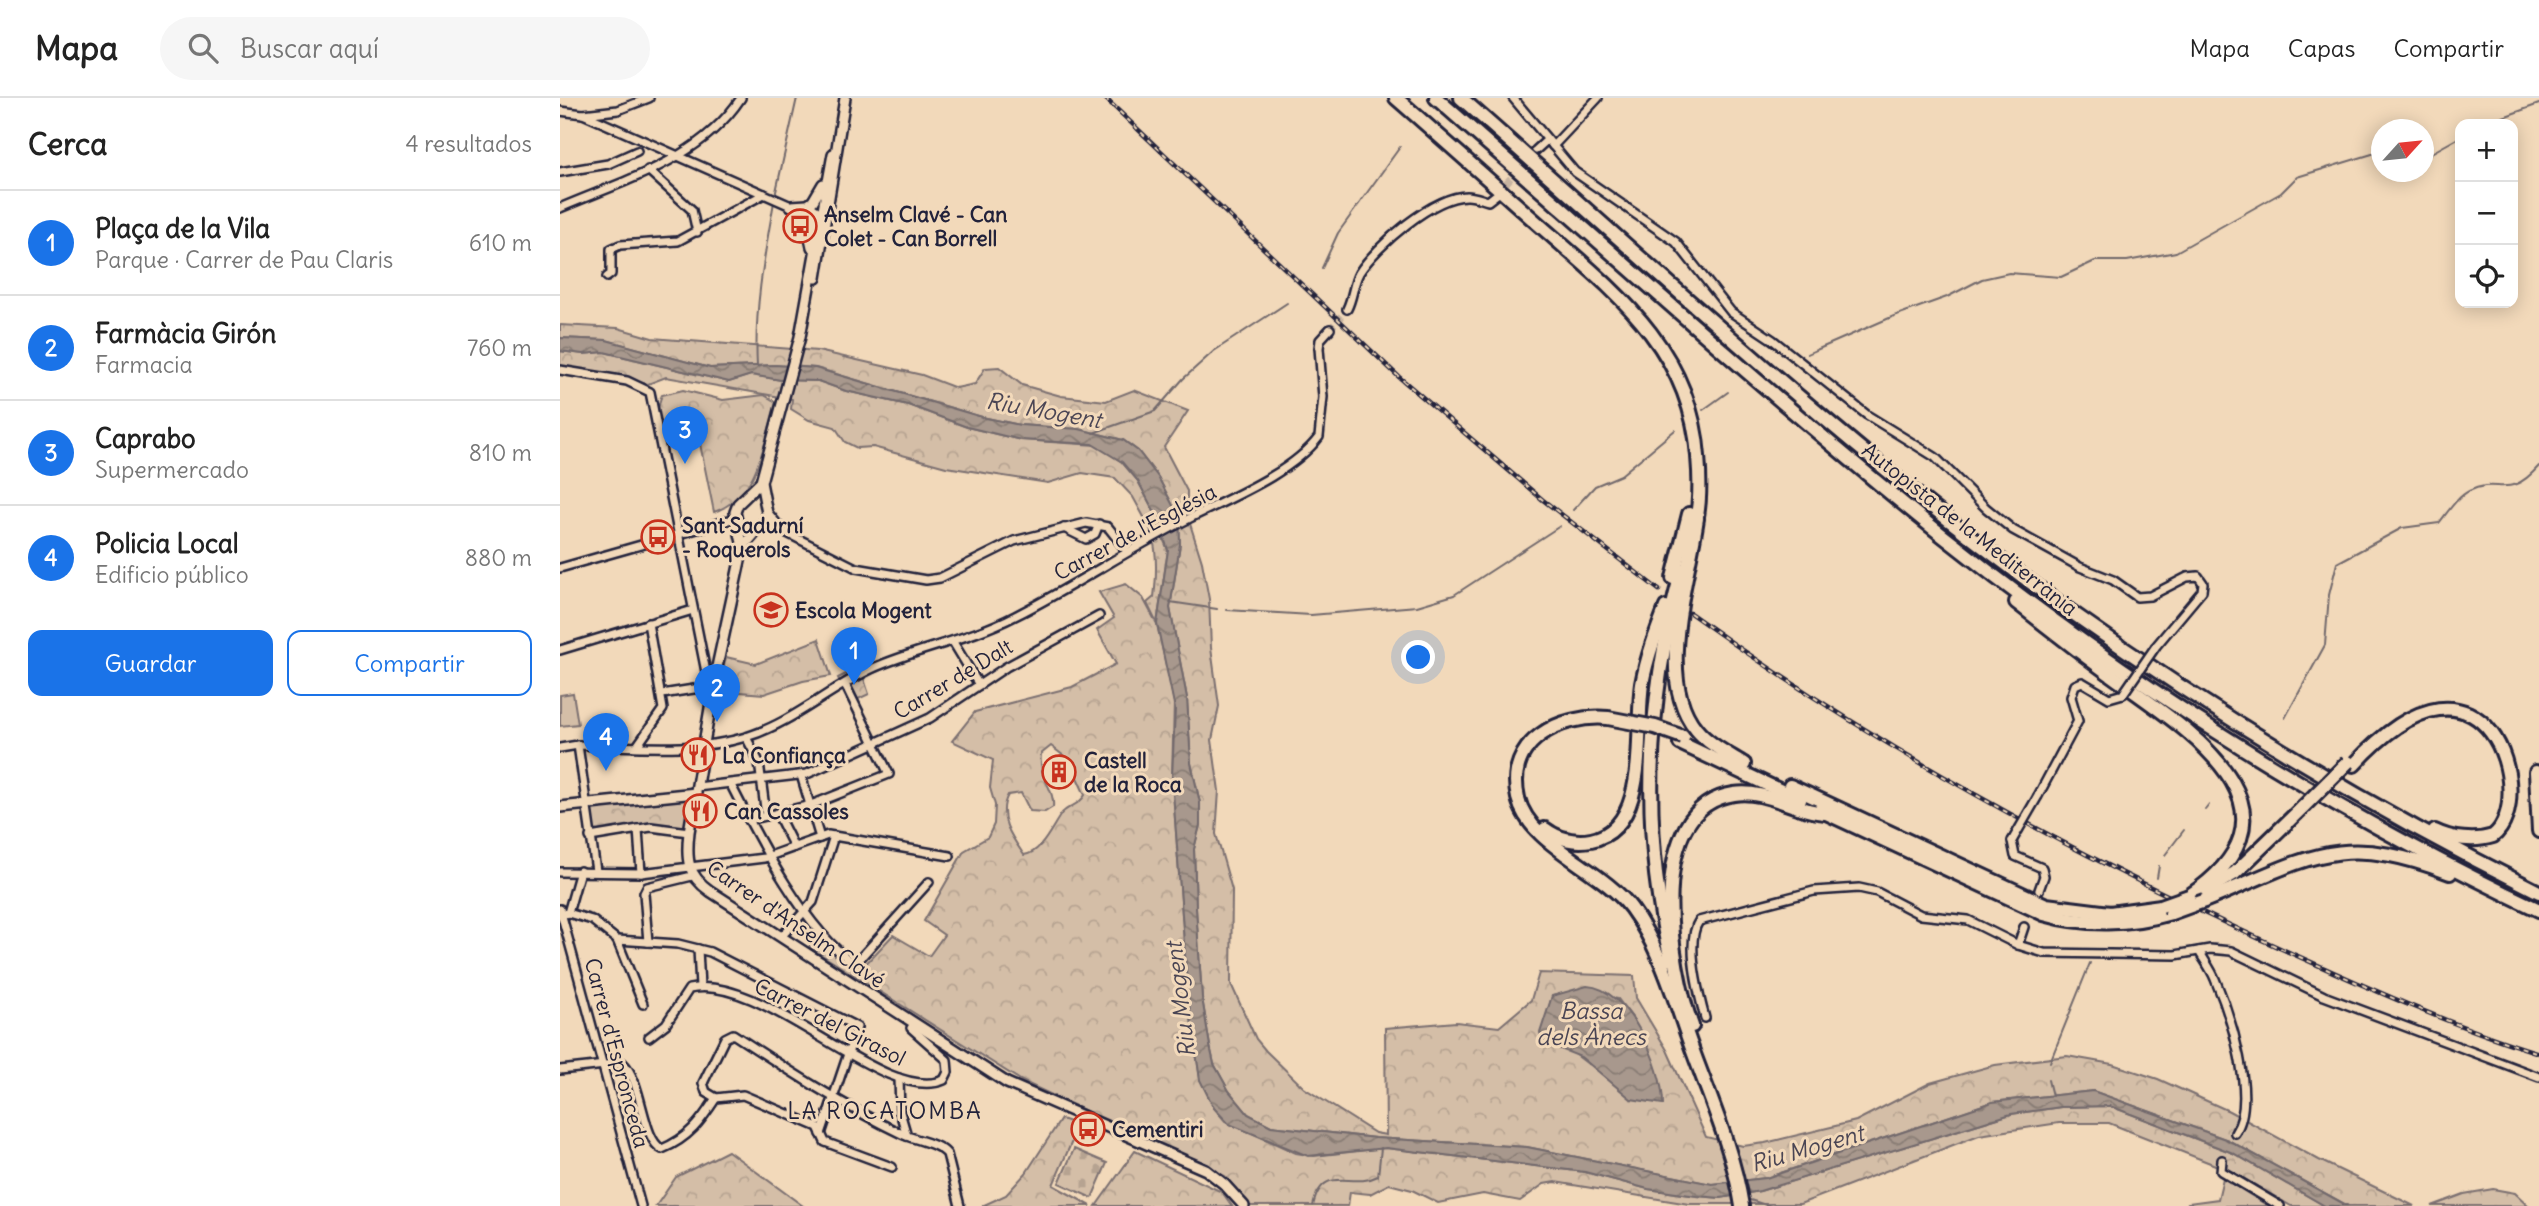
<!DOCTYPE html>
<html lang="es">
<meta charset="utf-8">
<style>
:root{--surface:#fff;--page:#f6f6f6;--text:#222;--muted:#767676;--line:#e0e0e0;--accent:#1a73e8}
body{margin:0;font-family:Delius,sans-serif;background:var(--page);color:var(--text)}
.controls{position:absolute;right:21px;top:21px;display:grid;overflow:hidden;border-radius:14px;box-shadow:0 4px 18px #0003}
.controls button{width:63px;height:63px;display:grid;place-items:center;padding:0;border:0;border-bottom:2px solid var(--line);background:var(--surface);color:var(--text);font:35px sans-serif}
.compass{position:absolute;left:1811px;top:21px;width:63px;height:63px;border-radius:50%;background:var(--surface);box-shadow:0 4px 18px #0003;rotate:63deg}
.you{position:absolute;left:859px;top:560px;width:24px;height:24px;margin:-18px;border:5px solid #fff;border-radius:50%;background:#1a73e8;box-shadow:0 0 0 10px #1a73e833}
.badge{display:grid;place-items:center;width:46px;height:46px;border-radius:50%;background:var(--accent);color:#fff;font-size:23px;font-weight:700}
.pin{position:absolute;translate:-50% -58px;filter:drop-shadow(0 2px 4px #0008)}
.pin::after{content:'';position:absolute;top:37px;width:24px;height:21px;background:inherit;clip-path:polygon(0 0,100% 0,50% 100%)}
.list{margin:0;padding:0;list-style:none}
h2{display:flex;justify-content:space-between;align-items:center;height:91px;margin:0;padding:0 28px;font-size:30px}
h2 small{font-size:23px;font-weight:400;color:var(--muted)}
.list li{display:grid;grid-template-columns:46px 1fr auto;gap:21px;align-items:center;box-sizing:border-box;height:105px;padding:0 28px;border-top:2px solid var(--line)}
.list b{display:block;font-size:26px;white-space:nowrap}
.list p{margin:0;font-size:23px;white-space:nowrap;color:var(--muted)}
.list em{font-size:23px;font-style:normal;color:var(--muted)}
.actions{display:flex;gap:14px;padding:21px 28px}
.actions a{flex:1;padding:16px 0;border:2px solid var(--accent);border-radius:14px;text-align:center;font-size:24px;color:var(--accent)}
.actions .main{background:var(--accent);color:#fff}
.icon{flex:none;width:38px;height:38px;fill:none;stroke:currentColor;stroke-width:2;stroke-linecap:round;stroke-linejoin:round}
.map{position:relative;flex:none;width:1979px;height:1108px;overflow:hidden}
header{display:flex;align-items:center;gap:42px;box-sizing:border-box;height:98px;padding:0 35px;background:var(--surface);border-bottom:2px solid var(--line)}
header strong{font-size:33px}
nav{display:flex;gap:38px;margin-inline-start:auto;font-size:24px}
.search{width:490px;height:63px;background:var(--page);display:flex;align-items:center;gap:18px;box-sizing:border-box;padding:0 24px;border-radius:38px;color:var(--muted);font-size:26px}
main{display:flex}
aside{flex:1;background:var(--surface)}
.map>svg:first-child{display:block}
.grass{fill:url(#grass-dots);stroke:#7b7071;stroke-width:2}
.forest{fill:url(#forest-crowns);stroke:#7b7071;stroke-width:2;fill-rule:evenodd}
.cemetery{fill:url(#cemetery-stones);stroke:#7b7071;stroke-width:2}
.garden{fill:#d4bea7;stroke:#7b7071;stroke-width:2}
.water{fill:url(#water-waves);stroke:#72696c;stroke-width:2}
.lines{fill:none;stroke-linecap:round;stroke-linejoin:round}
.stream{stroke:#72696c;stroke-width:2}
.minor-tunnel{stroke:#c8b4a1;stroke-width:7;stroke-dasharray:7 3.5;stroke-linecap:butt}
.minor-casing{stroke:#22223b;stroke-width:12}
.tertiary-casing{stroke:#22223b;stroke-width:14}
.trunk-casing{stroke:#22223b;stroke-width:18}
.motorway-casing{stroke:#22223b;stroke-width:18}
.minor{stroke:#f2d9ba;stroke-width:7}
.tertiary{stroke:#f2d9ba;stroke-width:9}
.trunk{stroke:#f2d9ba;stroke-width:12}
.motorway{stroke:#f2d9ba;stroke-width:12}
.rail-casing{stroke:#22223b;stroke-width:4.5}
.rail{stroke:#f2d9ba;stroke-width:2;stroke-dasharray:5;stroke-linecap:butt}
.minor-bridge-casing{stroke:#22223b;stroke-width:12;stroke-linecap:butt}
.motorway-bridge-casing{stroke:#22223b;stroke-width:18;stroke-linecap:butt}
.minor-bridge{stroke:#f2d9ba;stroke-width:7}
.motorway-bridge{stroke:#f2d9ba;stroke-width:12}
.labels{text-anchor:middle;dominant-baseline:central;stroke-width:6;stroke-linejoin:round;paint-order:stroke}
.poi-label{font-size:21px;font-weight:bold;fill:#22223b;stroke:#f2d9ba;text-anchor:start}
.street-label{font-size:21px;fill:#22223b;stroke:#f2d9ba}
.water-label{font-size:23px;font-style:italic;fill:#4a4554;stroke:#f2d9ba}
.neighbourhood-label{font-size:23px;letter-spacing:2px;fill:#22223b;stroke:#f2d9ba}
</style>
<header>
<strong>Mapa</strong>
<div class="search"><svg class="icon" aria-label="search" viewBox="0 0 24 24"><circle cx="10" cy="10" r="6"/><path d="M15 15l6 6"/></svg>Buscar aquí</div>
<nav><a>Mapa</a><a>Capas</a><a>Compartir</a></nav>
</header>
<main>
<aside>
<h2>Cerca<small>4 resultados</small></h2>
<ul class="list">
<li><span class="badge">1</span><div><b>Plaça de la Vila</b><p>Parque · Carrer de Pau Claris</p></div><em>610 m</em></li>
<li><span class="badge">2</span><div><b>Farmàcia Girón</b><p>Farmacia</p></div><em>760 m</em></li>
<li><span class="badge">3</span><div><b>Caprabo</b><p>Supermercado</p></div><em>810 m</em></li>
<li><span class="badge">4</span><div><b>Policia Local</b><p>Edificio público</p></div><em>880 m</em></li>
</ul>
<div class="actions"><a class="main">Guardar</a><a>Compartir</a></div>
</aside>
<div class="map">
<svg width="1979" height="1108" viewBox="0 0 1979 1108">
<defs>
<pattern id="grass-dots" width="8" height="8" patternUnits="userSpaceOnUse" patternTransform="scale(1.75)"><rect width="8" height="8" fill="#d4bea7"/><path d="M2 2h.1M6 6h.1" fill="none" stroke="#b6a391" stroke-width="1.8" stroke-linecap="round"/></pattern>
<pattern id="forest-crowns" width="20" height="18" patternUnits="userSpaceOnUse" patternTransform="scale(1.75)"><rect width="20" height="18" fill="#d4bea7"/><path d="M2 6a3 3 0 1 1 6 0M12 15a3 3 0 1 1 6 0" fill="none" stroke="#b6a391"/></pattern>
<pattern id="cemetery-stones" width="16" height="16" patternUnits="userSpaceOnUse" patternTransform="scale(1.75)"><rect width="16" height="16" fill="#d4bea7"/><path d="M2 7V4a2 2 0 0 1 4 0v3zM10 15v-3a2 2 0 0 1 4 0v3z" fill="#b6a391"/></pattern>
<pattern id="water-waves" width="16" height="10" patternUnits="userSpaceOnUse" patternTransform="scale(1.75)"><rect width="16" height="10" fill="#a8988d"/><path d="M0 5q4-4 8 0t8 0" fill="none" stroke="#887c74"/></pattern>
</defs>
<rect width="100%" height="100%" fill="#f2d9ba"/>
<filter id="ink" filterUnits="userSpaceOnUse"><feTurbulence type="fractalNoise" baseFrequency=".0143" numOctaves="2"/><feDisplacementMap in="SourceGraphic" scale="14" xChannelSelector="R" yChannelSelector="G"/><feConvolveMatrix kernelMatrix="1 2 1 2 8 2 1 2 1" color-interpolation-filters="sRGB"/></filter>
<g filter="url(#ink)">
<path class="grass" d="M590,430L599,431L608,452L597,526L587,505L594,499C597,476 598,452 590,430Z"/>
<g class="forest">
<path d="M0,227L58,230L92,240L258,253L362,277L396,290L415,286L425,270L439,269L462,287L501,298L546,303L574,292L628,313L604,349L627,393V416L642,464L649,501L651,550L659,608L652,642L659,693L656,736L672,792L671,886L696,941L706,953L744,990L815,1035L826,1037L825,930L896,924L939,929L971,902L979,875L1074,878L1076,900L1107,952L1146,1039L1183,1048L1205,1045L1296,1023L1370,985L1435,967L1507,958L1552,966L1598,981L1669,1013L1759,1062L1854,1108H1788L1668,1042L1533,993L1432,1004L1206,1080L1151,1086L967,1049L815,1040L711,1028L688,1016L669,993L654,966L650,948L642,900L636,810L634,751L640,727V705L631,665L627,600L610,510L620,446L619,419L598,379L578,353L563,342L519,331L460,327L422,319L256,270L215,267L150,270L46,242L0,240ZM1008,894L1058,901L1074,922L1095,973L1028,966L1011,953L985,924L992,898Z"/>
<path d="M0,253L23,256L44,254L169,284L191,277L221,282L258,283L286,293L348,307L407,329L461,342L536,347L562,364L578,383L598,421L599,431L590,430L573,399L555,380L522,375L488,385L386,369L313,349L297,350L285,344L275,329L249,322L231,311L232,301L106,279L88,286L0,268Z"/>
<path d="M123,292L163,302L204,297L216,304C204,345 199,398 154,414L139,341L125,337L104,340C100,325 95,312 102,297Z"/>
<path d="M566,486L583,500L597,526L614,604L612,680L628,899L640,981L654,1010L665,1023L736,1055L754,1058L826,1050L1025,1074L1088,1091L1137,1098L1161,1100L1200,1093L1451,1016L1501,1009L1550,1008L1673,1055L1765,1108H1731L1673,1074L1549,1025H1499L1419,1037L1240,1106H1129L995,1084L984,1086L960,1103L923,1096L878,1105L852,1092L829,1086L810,1096L790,1094L788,1108H690L665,1078L462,983L249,849L257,838L298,874L333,837L369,858L384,837L364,823L404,753L428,739L434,726L435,707L430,690L433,662L392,643L415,614L512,589L556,566L537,532L554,520L539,494ZM491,648L509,662L525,697C519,708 509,707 502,715C492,728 482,755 464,757C453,741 436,718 448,697L461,695L470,713L485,714L493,709C495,691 478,679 481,656Z"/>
<path d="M259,541L271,578L243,583L204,596L180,594L177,579L162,576L166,559L196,566Z"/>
<path d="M300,569L309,596L290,605L278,580Z"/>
<path d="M125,697L130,701L126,734L91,729L31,737L27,707Z"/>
<path d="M501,1021L519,1027L493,1087L531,1108H422L446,1097L466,1075Z"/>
<path d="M168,1053L243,1108H96L116,1079Z"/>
<path d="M575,1053L662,1094L672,1108H536Z"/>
<path d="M1933,1091L1955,1095L1969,1108H1872L1904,1096Z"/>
</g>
<path class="cemetery" d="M514,1051L547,1065L532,1100L499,1085Z"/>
<g class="garden">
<path d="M13,595L18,626L0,628V597Z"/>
<path d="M1663,1080L1708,1108H1629L1628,1105L1658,1101Z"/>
</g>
<g class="water">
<path d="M0,240L46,242L150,270L215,267L255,270L422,319L460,327L519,331L563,342L578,353L598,379L619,419L620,446L610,510L627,600L631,665L640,705V727L634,751L636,810L642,900L650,948L654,966L669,993L688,1016L711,1028L815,1040L967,1049L1152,1086L1206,1080L1432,1004L1533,993L1668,1042L1788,1108H1765L1673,1055L1550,1008L1501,1009L1451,1016L1200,1093L1161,1100L1137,1098L1088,1091L1025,1074L826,1050L748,1058L669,1026L654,1010L640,982L628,899L612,680L615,611L597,526L608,452L598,421L578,383L562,364L532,346L461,342L407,329L348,307L286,293L258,283L221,282L191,277L169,284L44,254L23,256L0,253Z"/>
<path d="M1027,888C1069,890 1103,969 1103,1006L1071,1001L1021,959L985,945L980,935L992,898Z"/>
</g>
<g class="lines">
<g class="stream">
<path d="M1924,26L1979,6"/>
<path d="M1864,59L1900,39"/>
<path d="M215,98L237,0"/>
<path d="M762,170L778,135L840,49"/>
<path d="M1247,256L1334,218L1387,199L1422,181L1449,175L1501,179L1535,163H1567L1616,154L1721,95L1737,79L1822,53"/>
<path d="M197,268C194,212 204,159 214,104"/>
<path d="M1143,312L1168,294"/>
<path d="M533,335L595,313L623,281L654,253L727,205"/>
<path d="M1013,412L1035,388L1061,377L1115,332"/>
<path d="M610,504L657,511"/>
<path d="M667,512L751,517L857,508L894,497L1000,428"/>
<path d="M1725,620L1765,547L1769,497L1777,465L1842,430L1879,425C1887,415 1897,399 1909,393C1939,378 1947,404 1979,368"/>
<path d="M1645,712L1649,707"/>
<path d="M1605,757L1624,732"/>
<path d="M1597,780L1599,768"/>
<path d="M1490,964L1530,865"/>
<path d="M1488,982L1492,998"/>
<path d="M1187,1101L1209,1108"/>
<path d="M753,1108C763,1064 791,1092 818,1078L821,1050"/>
</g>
<g class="minor-tunnel">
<path d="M939,93L976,52"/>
<path d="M770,231L787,211"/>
</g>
<defs>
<g id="minor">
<path d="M953,0L1015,74L1116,144L1171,214L1213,242L1307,317L1375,359L1426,410L1453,432L1520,469L1553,482L1577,499L1590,498L1627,479L1638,478L1643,485L1642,493L1596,548"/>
<path d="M0,13L23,16L231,108"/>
<path d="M23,16L58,12L89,0"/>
<path d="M993,48L1038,0"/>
<path d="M976,52L987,42"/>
<path d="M88,72L132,112L137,134"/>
<path d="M0,74L48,66L77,53"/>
<path d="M0,110C65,82 140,62 181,0"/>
<path d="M47,179L51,176V151L60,147L118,143L204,96"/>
<path d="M787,211C793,199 793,186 799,175C816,148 873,98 907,98C914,98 921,101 928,103L937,96"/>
<path d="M0,272L67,283L90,294L149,589"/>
<path d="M209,416L223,433L296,470L366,482L380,480L454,443L526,425L548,429L567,453"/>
<path d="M504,430L526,441L535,436L539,426"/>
<path d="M0,470L176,420"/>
<path d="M393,544L419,587"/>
<path d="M0,552L133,512"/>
<path d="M102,596L153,588"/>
<path d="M186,639L199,664L206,718"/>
<path d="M18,647L36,773"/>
<path d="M77,648L103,611L88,525"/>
<path d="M0,650L18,647C73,648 133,655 186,639C232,625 269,591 311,571C358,550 409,542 455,518C515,488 570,450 630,420C670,400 732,375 759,339L763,299L759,250L760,242L770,231"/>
<path d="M241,677L260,740"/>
<path d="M171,687C198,740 245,833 295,866L369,784"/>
<path d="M137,689L247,676L370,620L446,569L539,518"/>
<path d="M1478,698L1518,623L1511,599L1515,587L1522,584L1549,600L1563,596"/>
<path d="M217,715L234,749"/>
<path d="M189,722L251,707L329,676L285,586"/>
<path d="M78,731L81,775"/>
<path d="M30,739L91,729L129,734"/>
<path d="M1452,743L1455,758L1482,770L1484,778L1479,792"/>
<path d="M0,774L81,775L204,760L268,737L390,758"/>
<path d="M0,811L81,1108"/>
<path d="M8,815L20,773"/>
<path d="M0,817L8,815L32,822L57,842L118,846L150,854L297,929L261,1036"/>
<path d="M221,839L253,804L274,738"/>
<path d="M57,842L83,906"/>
<path d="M88,844L84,795L87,789L132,778"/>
<path d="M1458,847L1464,829"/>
<path d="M138,851L140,889"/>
<path d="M1639,853C1644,862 1651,871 1655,881C1670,916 1698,1002 1675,1035"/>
<path d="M1145,920C1139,898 1125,843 1139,823L1254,793L1299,790L1317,794L1361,817L1408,822L1458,847L1484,855L1615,857L1650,851L1671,853L1764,898L1979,979"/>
<path d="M89,939L106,926L129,891C203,873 323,1008 384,982L388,974L387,962L351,930L354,926"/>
<path d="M0,972L63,965C83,984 82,1042 102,1051C129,1040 141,1023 156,1000"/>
<path d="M339,980L340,1014L347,1038"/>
<path d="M1662,1062L1661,1073L1720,1108"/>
<path d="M332,1069L265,1044L258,1029L183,997L156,1000L146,994L143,985L165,940L173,936C228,972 283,1008 342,1036C355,1042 378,1045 387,1056L400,1108"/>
</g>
<g id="tertiary">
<path d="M231,108L247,107L262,117"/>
<path d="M238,114L247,126L252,149"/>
<path d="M241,118L242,112L253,103L263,86"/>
<path d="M256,180L285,0"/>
<path d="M201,384L178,406L175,414L183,449L157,569L129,734C126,761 127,777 150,793L447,985L646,1072L664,1086L684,1108"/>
<path d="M183,449L208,420L201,384L240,239L273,56"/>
<path d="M0,709L136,695"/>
</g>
<g id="trunk">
<path d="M836,0C883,41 930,83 976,124C1052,191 1130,248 1138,358C1140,381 1141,405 1135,427"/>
<path d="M1113,480L1129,416"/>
<path d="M1111,862C1080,730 1086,602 1122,472"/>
</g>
<g id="motorway">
<path d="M876,0C1044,147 1209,298 1383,438C1566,584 1768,712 1979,812"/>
<path d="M901,0C1100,175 1294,359 1510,513C1659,619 1816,713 1979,794"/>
<path d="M1137,420C1129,479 1094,581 1136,631C1148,646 1168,656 1184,666"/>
<path d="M1456,504C1489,530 1523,557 1558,582C1634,636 1754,713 1629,798"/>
<path d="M1048,620C1000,616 945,643 958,700C969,747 1041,770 1071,810C1102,852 1116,907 1134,956C1152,1005 1174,1056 1182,1108"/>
<path d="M1120,645L1240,702"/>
<path d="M1794,667C1928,520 1979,703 1933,738C1915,744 1891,741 1875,733"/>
<path d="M1976,674L1979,733"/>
<path d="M1230,688L1486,807L1550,815L1601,808"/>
<path d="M1260,712L1484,816C1525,828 1570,827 1611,815"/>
<path d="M985,731C998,741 1015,745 1031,742C1091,730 1075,632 1082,586C1087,559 1096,535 1106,509"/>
<path d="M1646,792L1675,775L1743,709"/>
<path d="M1644,803C1746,762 1777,731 1890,775"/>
<path d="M1132,928C1110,870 1083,709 1174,696C1207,691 1235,714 1267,715"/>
</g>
</defs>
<use href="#minor" class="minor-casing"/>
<use href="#tertiary" class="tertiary-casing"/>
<use href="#trunk" class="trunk-casing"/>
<use href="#motorway" class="motorway-casing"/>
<use href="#minor" class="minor"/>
<use href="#tertiary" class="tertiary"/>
<use href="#trunk" class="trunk"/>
<use href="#motorway" class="motorway"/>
<defs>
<g id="rail">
<path d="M545,0L839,279L983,402L1099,492"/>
<path d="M1130,515C1319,651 1521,761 1733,856C1813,892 1895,929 1979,955"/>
</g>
</defs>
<use href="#rail" class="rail-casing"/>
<use href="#rail" class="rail"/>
<defs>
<g id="minor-bridge">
<path d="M1563,596L1596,548"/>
<path d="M1452,743L1478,698"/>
</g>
<g id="motorway-bridge">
<path d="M1048,620L1095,629L1123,639"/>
<path d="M1743,709L1788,664"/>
<path d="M1601,808L1629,798"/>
<path d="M1611,815L1644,803"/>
</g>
</defs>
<use href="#minor-bridge" class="minor-bridge-casing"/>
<use href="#motorway-bridge" class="motorway-bridge-casing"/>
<use href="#minor-bridge" class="minor-bridge"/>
<use href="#motorway-bridge" class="motorway-bridge"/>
</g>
</g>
<defs>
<symbol id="bus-ring" viewBox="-11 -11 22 22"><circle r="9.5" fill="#f2d9ba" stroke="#c8321e" stroke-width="1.5"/><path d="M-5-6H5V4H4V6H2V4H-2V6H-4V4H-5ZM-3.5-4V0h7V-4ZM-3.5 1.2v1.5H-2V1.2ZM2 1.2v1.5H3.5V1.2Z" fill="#c8321e"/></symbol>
<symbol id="school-ring" viewBox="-11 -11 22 22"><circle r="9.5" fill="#f2d9ba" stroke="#c8321e" stroke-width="1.5"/><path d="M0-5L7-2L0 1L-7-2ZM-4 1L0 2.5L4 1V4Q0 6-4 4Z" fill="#c8321e"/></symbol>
<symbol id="restaurant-ring" viewBox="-11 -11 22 22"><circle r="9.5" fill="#f2d9ba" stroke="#c8321e" stroke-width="1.5"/><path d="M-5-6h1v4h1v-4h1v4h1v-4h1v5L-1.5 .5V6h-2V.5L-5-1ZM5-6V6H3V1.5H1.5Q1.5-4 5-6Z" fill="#c8321e"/></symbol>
<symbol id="building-ring" viewBox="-11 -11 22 22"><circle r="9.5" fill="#f2d9ba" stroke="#c8321e" stroke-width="1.5"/><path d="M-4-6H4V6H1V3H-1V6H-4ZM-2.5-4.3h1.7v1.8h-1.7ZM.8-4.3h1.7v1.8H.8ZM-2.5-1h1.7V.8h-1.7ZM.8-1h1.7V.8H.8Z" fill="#c8321e"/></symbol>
</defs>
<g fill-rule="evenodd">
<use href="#bus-ring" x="221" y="109" width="38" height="38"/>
<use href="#bus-ring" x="79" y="420" width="38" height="38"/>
<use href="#school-ring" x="192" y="493" width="38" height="38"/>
<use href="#restaurant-ring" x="119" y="638" width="38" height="38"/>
<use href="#building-ring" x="480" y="655" width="38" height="38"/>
<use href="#restaurant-ring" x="121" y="694" width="38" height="38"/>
<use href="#bus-ring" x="509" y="1012" width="38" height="38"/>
</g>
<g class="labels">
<g class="poi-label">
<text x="264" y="116">Anselm Clavé - Can<tspan x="264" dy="24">Colet - Can Borrell</tspan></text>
<text x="122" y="427">Sant Sadurní<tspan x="122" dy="24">- Roquerols</tspan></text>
<text x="235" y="512">Escola Mogent</text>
<text x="162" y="657">La Confiança</text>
<text x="524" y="662">Castell<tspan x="524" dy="24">de la Roca</tspan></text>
<text x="164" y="713">Can Cassoles</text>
<text x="552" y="1031">Cementiri</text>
</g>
<g class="street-label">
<text transform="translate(1410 431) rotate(38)">Autopista de la Mediterrània</text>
<text transform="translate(575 434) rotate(-28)">Carrer de l'Església</text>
<text transform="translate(393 581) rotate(-31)">Carrer de Dalt</text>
<text transform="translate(236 826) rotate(34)">Carrer d'Anselm Clavé</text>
<text transform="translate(270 924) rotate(27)">Carrer del Girasol</text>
<text transform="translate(57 955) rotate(75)">Carrer d'Espronceda</text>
</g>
<g class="water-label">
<text transform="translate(484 312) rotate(10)">Riu Mogent</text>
<text transform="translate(620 902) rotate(-97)">Riu Mogent</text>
<text x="1031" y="912">Bassa<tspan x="1031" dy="26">dels Ànecs</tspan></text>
<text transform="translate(1247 1050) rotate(-16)">Riu Mogent</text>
</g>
<g class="neighbourhood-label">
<text x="325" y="1012">LA ROCATOMBA</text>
</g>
</g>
</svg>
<div class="controls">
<button>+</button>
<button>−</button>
<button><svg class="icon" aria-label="locate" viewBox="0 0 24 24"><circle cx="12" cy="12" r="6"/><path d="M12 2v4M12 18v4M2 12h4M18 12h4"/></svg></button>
</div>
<svg class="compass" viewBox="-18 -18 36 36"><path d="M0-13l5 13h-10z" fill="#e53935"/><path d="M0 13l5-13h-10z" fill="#767676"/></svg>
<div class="you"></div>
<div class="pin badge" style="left:294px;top:587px">1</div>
<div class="pin badge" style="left:157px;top:624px">2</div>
<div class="pin badge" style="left:125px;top:366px">3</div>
<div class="pin badge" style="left:46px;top:673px">4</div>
</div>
</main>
